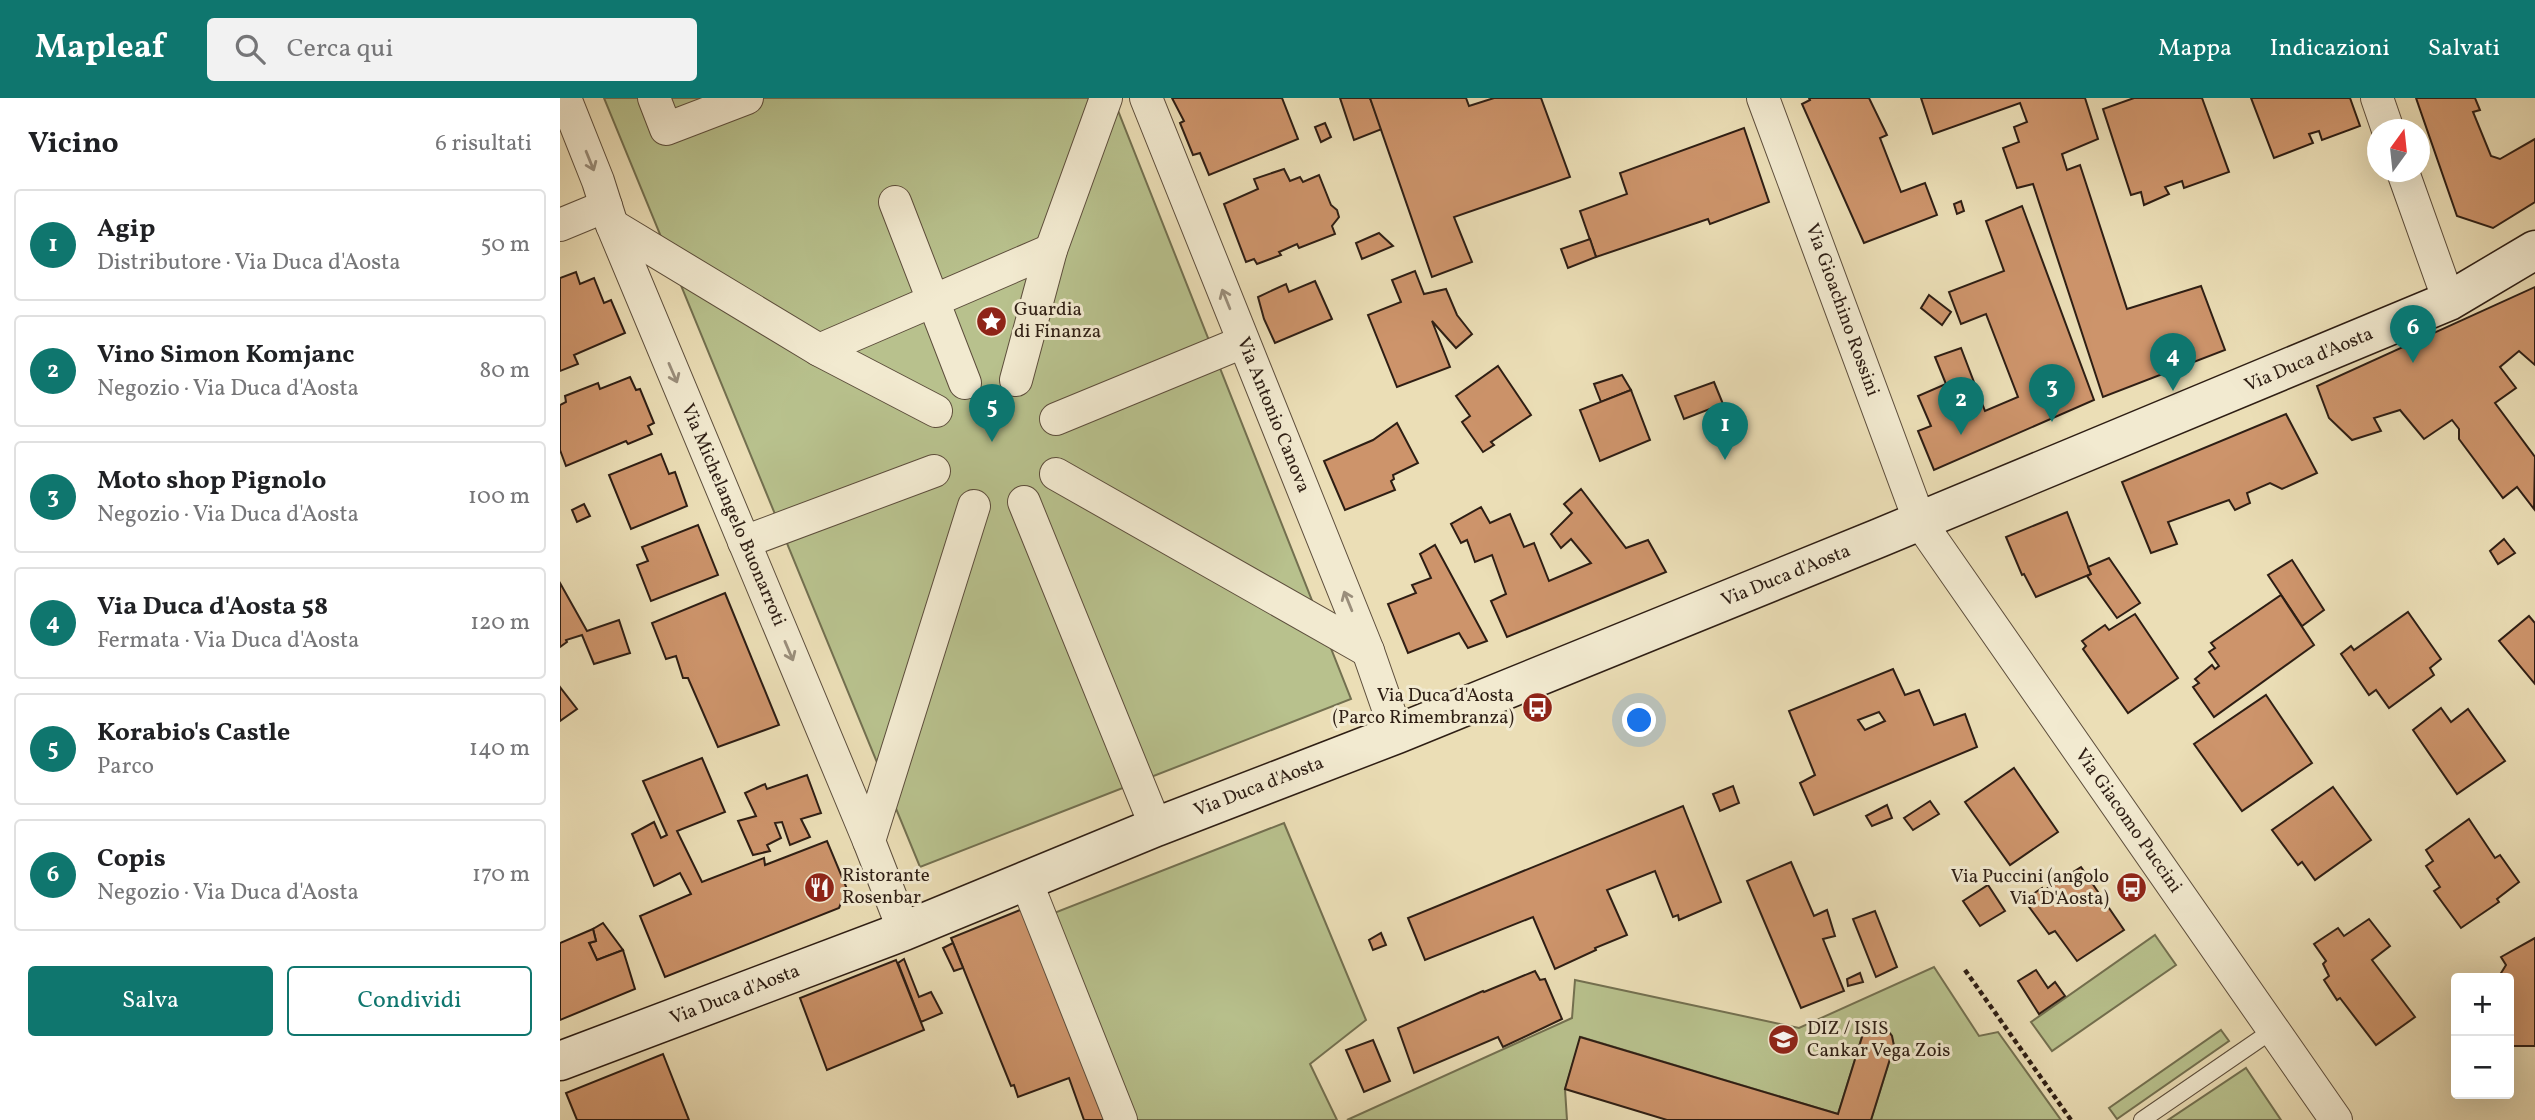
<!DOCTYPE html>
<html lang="it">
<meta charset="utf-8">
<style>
:root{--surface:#fff;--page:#f2f2f2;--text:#202124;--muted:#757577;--line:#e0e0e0;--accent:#0f766e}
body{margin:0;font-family:Vollkorn,serif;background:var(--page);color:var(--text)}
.controls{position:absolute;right:21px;bottom:21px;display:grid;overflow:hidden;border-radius:7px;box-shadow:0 7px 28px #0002}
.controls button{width:63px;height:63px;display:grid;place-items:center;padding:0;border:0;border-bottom:2px solid var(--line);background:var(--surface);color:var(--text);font:35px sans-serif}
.compass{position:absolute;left:1807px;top:21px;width:63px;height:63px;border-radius:50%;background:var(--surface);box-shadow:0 7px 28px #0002;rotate:15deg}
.you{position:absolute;left:1080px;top:623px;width:24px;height:24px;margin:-18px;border:5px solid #fff;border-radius:50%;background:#1a73e8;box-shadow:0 0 0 10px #1a73e833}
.badge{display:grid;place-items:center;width:46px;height:46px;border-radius:50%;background:var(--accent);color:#fff;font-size:23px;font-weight:700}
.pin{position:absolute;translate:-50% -58px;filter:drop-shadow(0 2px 4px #0008)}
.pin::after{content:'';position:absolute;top:37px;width:24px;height:21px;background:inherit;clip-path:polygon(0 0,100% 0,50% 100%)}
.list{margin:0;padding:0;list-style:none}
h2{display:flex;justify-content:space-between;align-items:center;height:91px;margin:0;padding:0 28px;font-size:30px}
h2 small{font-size:23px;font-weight:400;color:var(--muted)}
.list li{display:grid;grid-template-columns:46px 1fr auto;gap:21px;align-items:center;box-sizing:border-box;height:112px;margin:0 14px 14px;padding:0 14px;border:2px solid var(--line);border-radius:7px}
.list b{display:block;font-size:26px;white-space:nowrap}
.list p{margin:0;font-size:23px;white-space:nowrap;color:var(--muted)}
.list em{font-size:23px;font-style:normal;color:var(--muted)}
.actions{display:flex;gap:14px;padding:21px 28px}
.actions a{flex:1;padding:16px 0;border:2px solid var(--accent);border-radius:7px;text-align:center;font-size:24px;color:var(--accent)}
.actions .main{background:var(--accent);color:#fff}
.icon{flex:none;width:38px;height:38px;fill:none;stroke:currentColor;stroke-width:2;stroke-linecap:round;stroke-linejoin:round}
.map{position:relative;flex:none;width:1975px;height:1022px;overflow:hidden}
header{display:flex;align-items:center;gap:42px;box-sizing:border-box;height:98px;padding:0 35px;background:var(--accent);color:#fff}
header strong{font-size:33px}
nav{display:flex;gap:38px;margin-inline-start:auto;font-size:24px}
.search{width:490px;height:63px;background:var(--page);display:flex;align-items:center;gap:18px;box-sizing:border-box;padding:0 24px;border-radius:7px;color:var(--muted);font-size:26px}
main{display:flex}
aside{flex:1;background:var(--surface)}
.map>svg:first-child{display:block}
.green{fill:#b8c18d;stroke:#737050;stroke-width:2}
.building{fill:#cd946b;stroke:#2e1e14;stroke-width:2;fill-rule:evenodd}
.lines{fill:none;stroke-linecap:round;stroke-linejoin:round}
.lane-casing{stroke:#5d4e3c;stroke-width:18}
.street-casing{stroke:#5d4e3c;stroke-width:34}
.secondary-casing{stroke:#2e1e14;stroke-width:41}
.path{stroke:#2e1e14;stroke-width:4.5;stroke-dasharray:5 3.5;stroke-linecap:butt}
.lane{stroke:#f2ead0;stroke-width:16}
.street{stroke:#f2ead0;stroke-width:32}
.secondary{stroke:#f2ead0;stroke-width:38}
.oneway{stroke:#9a8e7b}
.labels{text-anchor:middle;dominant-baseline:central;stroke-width:6;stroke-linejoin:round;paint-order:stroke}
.poi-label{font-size:19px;fill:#2e1e14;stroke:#f2ead0;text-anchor:start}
.street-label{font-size:19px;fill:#2e1e14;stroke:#f2ead0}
</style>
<header>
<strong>Mapleaf</strong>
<div class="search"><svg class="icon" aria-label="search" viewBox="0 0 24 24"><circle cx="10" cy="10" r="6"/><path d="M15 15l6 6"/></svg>Cerca qui</div>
<nav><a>Mappa</a><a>Indicazioni</a><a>Salvati</a></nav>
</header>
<main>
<aside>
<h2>Vicino<small>6 risultati</small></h2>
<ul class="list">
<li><span class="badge">1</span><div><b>Agip</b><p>Distributore · Via Duca d'Aosta</p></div><em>50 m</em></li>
<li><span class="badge">2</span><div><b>Vino Simon Komjanc</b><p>Negozio · Via Duca d'Aosta</p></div><em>80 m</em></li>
<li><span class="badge">3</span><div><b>Moto shop Pignolo</b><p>Negozio · Via Duca d'Aosta</p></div><em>100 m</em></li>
<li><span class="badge">4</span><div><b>Via Duca d'Aosta 58</b><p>Fermata · Via Duca d'Aosta</p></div><em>120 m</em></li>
<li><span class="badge">5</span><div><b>Korabio's Castle</b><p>Parco</p></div><em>140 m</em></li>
<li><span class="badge">6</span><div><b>Copis</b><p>Negozio · Via Duca d'Aosta</p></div><em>170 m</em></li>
</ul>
<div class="actions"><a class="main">Salva</a><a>Condividi</a></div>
</aside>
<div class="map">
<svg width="1975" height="1022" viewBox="0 0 1975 1022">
<rect width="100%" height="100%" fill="#ebdeb6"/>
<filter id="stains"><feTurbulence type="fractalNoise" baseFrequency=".00286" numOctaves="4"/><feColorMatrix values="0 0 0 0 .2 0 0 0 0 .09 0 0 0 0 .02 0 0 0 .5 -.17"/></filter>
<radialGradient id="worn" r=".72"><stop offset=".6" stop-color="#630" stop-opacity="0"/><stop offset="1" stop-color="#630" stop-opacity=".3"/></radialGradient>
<g class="green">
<path d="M44,0H553L791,601L360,769Z"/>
<path d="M724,725L806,922L750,966L777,1022H574L494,815Z"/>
<path d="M1595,837L1616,867L1492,953L1471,924Z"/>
<path d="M1374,869L1419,938L1438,934L1501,1022H1311L1334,948C1331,931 1323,927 1307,931L1302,939L1278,1016L1021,939L1005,991L1007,1022H787L1012,920L1015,882L1239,930Z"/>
<path d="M1661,932L1669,943L1557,1021L1549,1010Z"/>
<path d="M1686,970L1721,1022H1608Z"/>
</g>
<g class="building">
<path d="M612,0H722L738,41L649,77L640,55L633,57L620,25L624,23Z"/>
<path d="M780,0H810L822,31L794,42Z"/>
<path d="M810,0H906L909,8L934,0H981L1010,79L894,119L912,164L872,179Z"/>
<path d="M1249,0H1309L1327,37L1320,40L1341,94L1365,85L1377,117L1304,145L1242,6L1250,2Z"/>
<path d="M1361,0H1525L1538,41L1502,56L1507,72L1520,67L1567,211L1641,188L1665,252L1543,299L1473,86L1457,90L1443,50L1459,44L1454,29L1467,24L1460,5L1373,36Z"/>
<path d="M1574,0H1642L1669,74L1624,90L1622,83L1605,89L1609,96L1584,107L1581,94L1571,97L1543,11Z"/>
<path d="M1691,0H1790L1800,28L1762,42L1759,33L1749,36L1753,45L1714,60Z"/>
<path d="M1856,0H1915L1920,12L1913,14L1931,58L1940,61L1975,41V104L1933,130L1897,118Z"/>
<path d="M765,25L771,39L761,44L755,29Z"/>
<path d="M1184,30L1209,104L1150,126L1148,121L1036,159L1020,113L1067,96L1060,75Z"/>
<path d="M724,71L730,83L740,79L743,84L759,77L771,107L777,112L779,119L772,128L775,136L739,150L737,146L719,154L721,157L697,166L694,161L686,164L664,106L698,91L694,81Z"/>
<path d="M1401,103L1404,113L1397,116L1394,106Z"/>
<path d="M1462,108L1534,302L1374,372L1358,333L1371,328L1358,298L1386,286L1375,259L1401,250L1425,313L1458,299L1426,216L1401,226L1389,194L1444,173L1426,123Z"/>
<path d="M819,135L833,148L802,161L796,145Z"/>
<path d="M1030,141L1036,159L1008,170L1001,151Z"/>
<path d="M855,173L864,196L886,191L897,217L912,236L896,250L872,223L890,269L837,289L808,217L841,204L832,182Z"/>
<path d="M16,174L20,186L34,180L44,205L51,202L65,235L14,257L18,266L0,273V180Z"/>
<path d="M755,183L772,221L715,245L704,221L698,199L726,186L729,194Z"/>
<path d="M1975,189V267L1959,253L1940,269L1956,290L1935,305L1975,359L1974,411L1957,389L1943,400L1899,341V331L1892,322L1864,341L1840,312L1814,320L1821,333L1792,342L1769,320L1757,288Z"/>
<path d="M1369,197L1391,214L1382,227L1361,210Z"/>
<path d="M938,268L971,317L931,344L934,347L923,354L902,324L910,318L896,298Z"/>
<path d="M1062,277L1071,292L1041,304L1034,286Z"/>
<path d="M70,279L76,292L80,291L94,325L88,328L92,336L68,346L66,343L6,368L0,352V307L6,304L5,298L38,285L40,291Z"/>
<path d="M1154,284L1163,306L1124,321L1115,298Z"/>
<path d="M1071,292L1090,342L1040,363L1020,312Z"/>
<path d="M1726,316L1757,375L1722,391L1710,385L1687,395L1690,405L1675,412L1669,402L1608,424L1617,446L1591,455L1562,384Z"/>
<path d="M837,325L858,365L833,377L834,381L831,383L835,392L785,412L764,363L813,342Z"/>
<path d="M101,356L109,376L115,374L127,408L71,431L49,377Z"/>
<path d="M1021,391L1066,450L1088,442L1106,474L947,539L931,503L946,496L932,457L915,464L907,442L901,445L891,426L921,409L930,425L950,416L964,449L974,445L989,483L1031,465L1011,441L1001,450L991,436L1012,415L1004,406Z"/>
<path d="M24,406L30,418L17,424L12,412Z"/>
<path d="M1507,414L1531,476L1476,499L1464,476L1462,477L1446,439Z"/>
<path d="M138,427L158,477L91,503L77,467L88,463L82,449Z"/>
<path d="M1944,441L1955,455L1938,466L1930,453Z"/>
<path d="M875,447L927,543L908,550L899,535L848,555L828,506L856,495L852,487L871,480L860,456Z"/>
<path d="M1549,460L1580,505L1557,520L1527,478L1531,476L1528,469Z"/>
<path d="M1732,462L1764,512L1742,528L1708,477Z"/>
<path d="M0,485L27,533L59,522L70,555L34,566L22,537L6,542L7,544L0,549Z"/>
<path d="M165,495L219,627L158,649L128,580H123L116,558L106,561L92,525Z"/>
<path d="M1721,497L1754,547L1654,619L1633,589L1639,585L1635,581L1652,567L1655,571L1659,568L1649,554L1655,550L1651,545Z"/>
<path d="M1848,514L1881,561L1870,570L1874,577L1829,610L1816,592L1809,597L1781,556L1791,548L1794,552Z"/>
<path d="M1575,516L1618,580L1568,615L1523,551L1526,548L1522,543L1545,527L1549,532Z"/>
<path d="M1969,518L1975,525V586L1939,543Z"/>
<path d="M1333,571L1345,597L1359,592L1374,627L1405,616L1417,649L1254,717L1240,685L1255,677L1229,613ZM1319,614L1325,623L1305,632L1298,622Z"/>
<path d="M0,589L17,611L0,623Z"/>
<path d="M1706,597L1752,665L1682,713L1634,646Z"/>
<path d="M1881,610L1891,624L1908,611L1945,663L1897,696L1853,632Z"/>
<path d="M142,660L165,714L117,733L142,784L204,760L205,767L267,743L287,791L279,810L105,879L80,818L131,796L120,775L94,788L72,736L94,724L101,740L107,737L83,683Z"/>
<path d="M1454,670L1498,734L1450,767L1405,704Z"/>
<path d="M247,677L261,715L241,721L250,739L230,747L222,724L215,725L221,740L207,747L210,753L193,757L178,723L196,718L185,695L205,686L207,691Z"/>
<path d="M1173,688L1179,705L1160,713L1153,696Z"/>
<path d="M1773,689L1811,742L1755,782L1742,764L1738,767L1712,732Z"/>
<path d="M1370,703L1379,716L1353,732L1344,720Z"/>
<path d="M1327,707L1332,720L1312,728L1306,718Z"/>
<path d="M1123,708L1161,804L1119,822L1118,817L1113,819L1095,773L1047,792L1067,837L1035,850L1036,852L995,871L973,819L865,862L848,820Z"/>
<path d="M1909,721L1935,760L1940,757L1959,784L1937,801L1939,804L1901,830L1874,793L1880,789L1866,768L1873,763L1866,752Z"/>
<path d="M1231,764L1254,818L1267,812L1275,838L1263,841L1284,893L1241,910L1187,783Z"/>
<path d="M1521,769L1564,832L1517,863L1495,833L1489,836L1464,802L1482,790L1483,793Z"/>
<path d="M1428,787L1445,813L1420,828L1403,803Z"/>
<path d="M470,808L551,1022H524L509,980L458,999L454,987L451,988L391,840Z"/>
<path d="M1315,813L1337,869L1316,879L1293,821Z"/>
<path d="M1809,821L1830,848L1812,862L1855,919L1816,947L1780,900L1777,902L1764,882L1769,878L1763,866L1766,863L1754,846L1778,830L1784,838Z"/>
<path d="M43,825L63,852L37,862L29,845L36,843L33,831Z"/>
<path d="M33,831L36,843L29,845L37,862L63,852L75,891L0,922V845Z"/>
<path d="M821,835L826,847L813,852L809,842Z"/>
<path d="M1975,840V948H1951L1949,944V880H1938L1946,867L1941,859Z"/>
<path d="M393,845L403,870L394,873L383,850Z"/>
<path d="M344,861L359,899L371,894L382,915L361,924L338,865Z"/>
<path d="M336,862L364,932L267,972L240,900Z"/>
<path d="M1476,872L1488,890L1495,884L1505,898L1479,916L1458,883Z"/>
<path d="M975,873L980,882L985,881L1002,921L943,949L938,939L854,975L838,930L923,893L924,894Z"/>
<path d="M1300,875L1303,884L1288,888L1287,881Z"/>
<path d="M1318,928L1327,931L1332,938L1334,948L1311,1022H1107L1005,991L1020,939L1278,1016L1302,939L1307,930Z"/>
<path d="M813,942L830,983L804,994L786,952Z"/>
<path d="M103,956L129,1022H17L6,995Z"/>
</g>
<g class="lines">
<defs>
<path id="lane" d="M1582,1022L1713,932"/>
<g id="street">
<path d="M5,0L38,83L52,127L309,743L344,833"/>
<path d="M94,0L106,31L187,0"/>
<path d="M586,0L808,553L837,636"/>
<path d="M1203,0L1360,424L1776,1022"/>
<path d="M1817,0L1828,32"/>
<path d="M1843,74L1889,203"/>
<path d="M335,104L405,285"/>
<path d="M0,127L46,108"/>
<path d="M52,127L259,252L376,313"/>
<path d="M259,252L491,152"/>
<path d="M456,282L491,152L546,0"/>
<path d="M496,321L683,244"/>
<path d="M496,376L808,553"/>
<path d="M464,404L596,729"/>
<path d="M184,444L374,373"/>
<path d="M309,743L414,408"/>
<path d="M466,783L561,1022"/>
</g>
<path id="secondary" d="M0,963L344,833L596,729L837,636L1319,440L1889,203L1975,152"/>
</defs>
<use href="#lane" class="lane-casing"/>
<use href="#street" class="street-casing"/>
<use href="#secondary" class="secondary-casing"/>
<path class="path" d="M1405,872L1511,1022"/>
<use href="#lane" class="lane"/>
<use href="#street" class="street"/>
<use href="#secondary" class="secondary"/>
</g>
<defs><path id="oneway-shaft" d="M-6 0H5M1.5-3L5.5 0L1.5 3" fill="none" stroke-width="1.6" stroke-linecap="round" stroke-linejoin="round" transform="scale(1.75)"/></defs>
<g class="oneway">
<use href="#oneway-shaft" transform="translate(30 63) rotate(68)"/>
<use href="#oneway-shaft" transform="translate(666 201) rotate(-112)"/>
<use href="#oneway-shaft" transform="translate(113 275) rotate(67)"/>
<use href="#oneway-shaft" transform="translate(788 503) rotate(-112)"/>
<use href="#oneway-shaft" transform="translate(229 553) rotate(67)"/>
</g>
<defs>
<symbol id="sight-disc" viewBox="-11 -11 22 22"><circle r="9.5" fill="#8f2418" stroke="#f2ead0"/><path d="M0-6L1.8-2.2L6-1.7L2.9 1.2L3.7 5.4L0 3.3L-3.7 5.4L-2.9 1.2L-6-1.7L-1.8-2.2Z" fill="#fff"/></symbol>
<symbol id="bus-disc" viewBox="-11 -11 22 22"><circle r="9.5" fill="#8f2418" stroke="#f2ead0"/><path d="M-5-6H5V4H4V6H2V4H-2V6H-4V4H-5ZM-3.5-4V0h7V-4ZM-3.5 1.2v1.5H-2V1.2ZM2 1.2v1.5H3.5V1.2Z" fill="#fff"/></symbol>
<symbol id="restaurant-disc" viewBox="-11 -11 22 22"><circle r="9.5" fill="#8f2418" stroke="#f2ead0"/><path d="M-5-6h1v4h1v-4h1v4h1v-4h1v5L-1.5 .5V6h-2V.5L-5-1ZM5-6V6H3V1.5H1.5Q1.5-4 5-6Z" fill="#fff"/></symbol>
<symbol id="school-disc" viewBox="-11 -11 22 22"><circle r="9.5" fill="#8f2418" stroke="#f2ead0"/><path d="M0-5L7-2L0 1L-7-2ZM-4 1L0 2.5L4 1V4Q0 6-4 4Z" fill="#fff"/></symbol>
</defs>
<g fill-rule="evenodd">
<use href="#sight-disc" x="414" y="206" width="35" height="35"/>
<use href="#bus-disc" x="960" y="592" width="35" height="35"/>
<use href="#restaurant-disc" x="242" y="772" width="35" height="35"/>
<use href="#bus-disc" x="1554" y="772" width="35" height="35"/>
<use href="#school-disc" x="1206" y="924" width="35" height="35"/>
</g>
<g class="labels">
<g class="poi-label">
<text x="454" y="212">Guardia<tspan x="454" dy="22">di Finanza</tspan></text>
<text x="954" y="598" text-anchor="end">Via Duca d'Aosta<tspan x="954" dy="22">(Parco Rimembranza)</tspan></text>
<text x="282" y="778">Ristorante<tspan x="282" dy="22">Rosenbar</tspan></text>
<text x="1549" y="779" text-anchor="end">Via Puccini (angolo<tspan x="1549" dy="22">Via D'Aosta)</tspan></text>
<text x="1247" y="931">DIZ / ISIS<tspan x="1247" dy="22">Cankar Vega Zois</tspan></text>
</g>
<g class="street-label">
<text transform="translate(1282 212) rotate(70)">Via Gioachino Rossini</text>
<text transform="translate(1749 262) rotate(-23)">Via Duca d'Aosta</text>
<text transform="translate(713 317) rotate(68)">Via Antonio Canova</text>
<text transform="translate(173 417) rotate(67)">Via Michelangelo Buonarroti</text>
<text transform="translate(1226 478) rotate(-22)">Via Duca d'Aosta</text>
<text transform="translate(699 689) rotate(-21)">Via Duca d'Aosta</text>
<text transform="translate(1568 723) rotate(55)">Via Giacomo Puccini</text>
<text transform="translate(175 897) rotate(-21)">Via Duca d'Aosta</text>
</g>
</g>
<rect width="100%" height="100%" filter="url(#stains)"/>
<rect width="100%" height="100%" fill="url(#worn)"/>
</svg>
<div class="controls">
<button>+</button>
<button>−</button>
</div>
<svg class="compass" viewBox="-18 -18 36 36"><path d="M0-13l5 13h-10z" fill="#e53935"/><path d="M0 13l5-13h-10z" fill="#757577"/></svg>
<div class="you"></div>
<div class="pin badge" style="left:1165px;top:362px">1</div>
<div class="pin badge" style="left:1401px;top:337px">2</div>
<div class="pin badge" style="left:1492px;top:324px">3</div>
<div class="pin badge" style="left:1613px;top:293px">4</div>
<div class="pin badge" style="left:432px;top:344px">5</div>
<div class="pin badge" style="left:1853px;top:265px">6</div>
</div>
</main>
